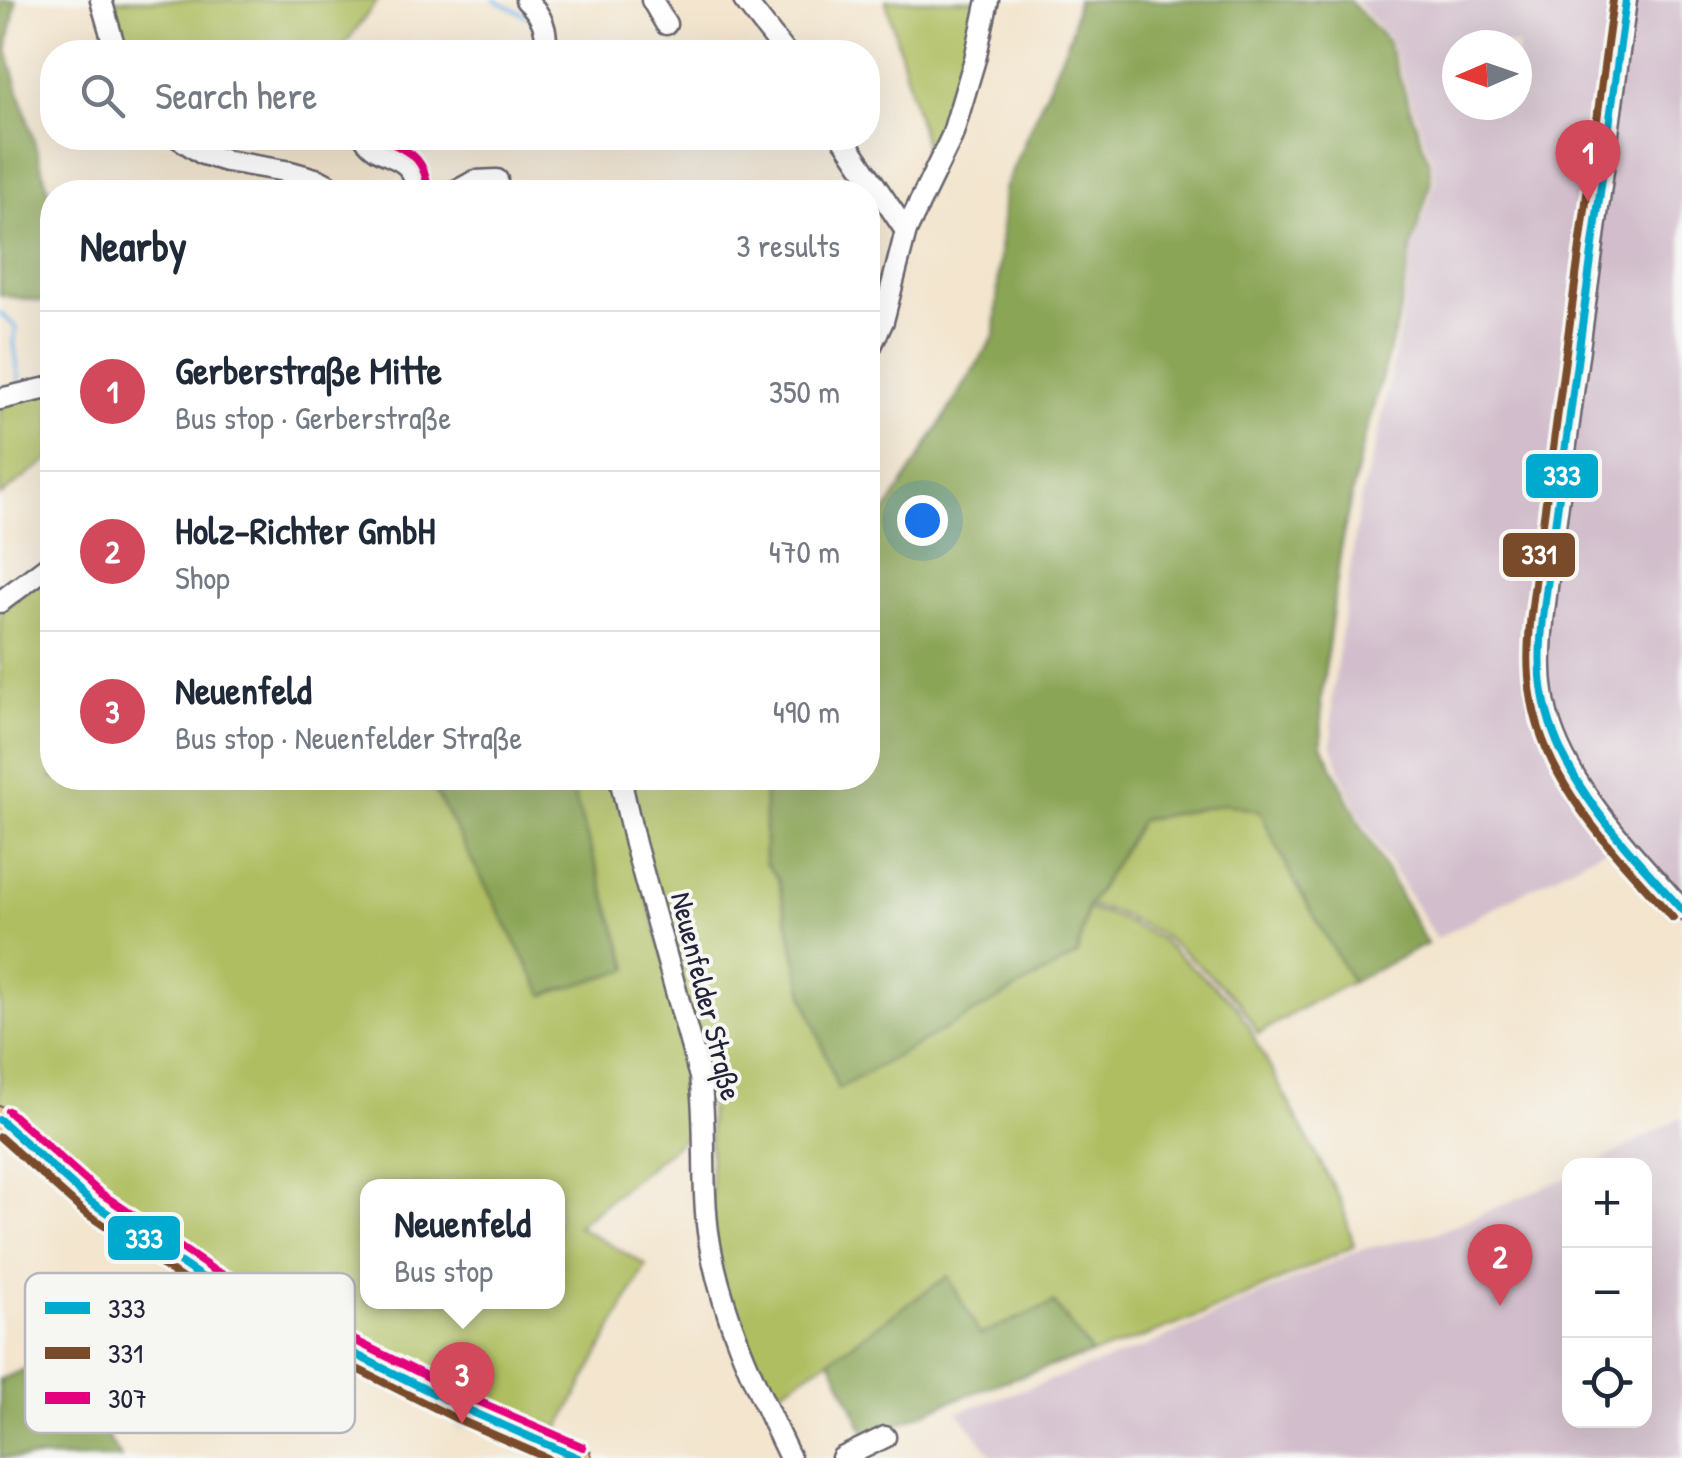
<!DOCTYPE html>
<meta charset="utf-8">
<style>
:root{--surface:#fff;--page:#f6f6f7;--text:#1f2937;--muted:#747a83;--line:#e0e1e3;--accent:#d1495b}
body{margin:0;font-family:"Patrick Hand",sans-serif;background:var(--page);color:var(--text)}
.controls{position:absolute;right:30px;bottom:30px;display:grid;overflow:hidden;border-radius:20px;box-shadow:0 10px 40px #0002}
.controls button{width:90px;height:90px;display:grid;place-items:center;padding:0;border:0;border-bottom:2px solid var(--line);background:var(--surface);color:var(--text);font:50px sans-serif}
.compass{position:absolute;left:1442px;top:30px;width:90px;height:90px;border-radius:50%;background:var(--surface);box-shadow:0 10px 40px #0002;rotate:268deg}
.you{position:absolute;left:922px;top:520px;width:35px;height:35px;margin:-25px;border:8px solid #fff;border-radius:50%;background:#1a73e8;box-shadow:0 0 0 15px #1a73e833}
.badge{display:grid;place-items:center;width:65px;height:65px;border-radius:50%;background:var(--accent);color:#fff;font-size:32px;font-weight:700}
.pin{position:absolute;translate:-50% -82px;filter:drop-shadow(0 2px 5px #0008)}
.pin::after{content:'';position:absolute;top:52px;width:35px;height:30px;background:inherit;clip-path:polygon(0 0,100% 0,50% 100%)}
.popup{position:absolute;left:360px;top:1179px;width:205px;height:130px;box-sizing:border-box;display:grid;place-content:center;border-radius:20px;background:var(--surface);filter:drop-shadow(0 2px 8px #0005);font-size:32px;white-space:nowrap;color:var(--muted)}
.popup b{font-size:38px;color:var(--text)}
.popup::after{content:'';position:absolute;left:50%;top:100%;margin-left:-20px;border:20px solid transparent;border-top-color:var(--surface)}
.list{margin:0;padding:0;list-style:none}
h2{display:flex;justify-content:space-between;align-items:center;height:130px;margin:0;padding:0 40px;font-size:42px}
h2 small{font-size:32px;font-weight:400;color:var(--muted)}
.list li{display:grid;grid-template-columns:65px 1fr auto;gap:30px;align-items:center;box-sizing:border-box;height:160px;padding:0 40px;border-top:2px solid var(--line)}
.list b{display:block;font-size:38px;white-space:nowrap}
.list p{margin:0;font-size:32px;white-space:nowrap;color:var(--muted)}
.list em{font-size:32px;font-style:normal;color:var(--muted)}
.icon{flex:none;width:55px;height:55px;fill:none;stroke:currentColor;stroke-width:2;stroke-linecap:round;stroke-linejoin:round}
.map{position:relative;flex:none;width:1682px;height:1458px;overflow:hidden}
.search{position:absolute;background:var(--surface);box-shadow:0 10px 40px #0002;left:40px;top:40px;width:840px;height:110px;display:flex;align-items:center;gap:25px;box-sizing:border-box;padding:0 35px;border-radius:40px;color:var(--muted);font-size:38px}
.panel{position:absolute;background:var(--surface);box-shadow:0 10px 40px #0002;left:40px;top:180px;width:840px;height:610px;border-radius:40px}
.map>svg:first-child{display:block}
.industrial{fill:#d1bdcb;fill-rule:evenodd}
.green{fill:#afbe60;stroke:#68704e;stroke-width:2.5;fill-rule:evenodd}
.forest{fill:#8ba556;stroke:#566448;stroke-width:2.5}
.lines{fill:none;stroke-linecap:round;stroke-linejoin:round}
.stream{stroke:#7eb9f0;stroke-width:4}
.minor-casing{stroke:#6b666e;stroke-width:25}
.major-casing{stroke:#6b666e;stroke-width:30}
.minor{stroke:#fff;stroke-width:20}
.major{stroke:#f7be87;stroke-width:25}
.bus-1-casing{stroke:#f6f6f2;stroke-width:15}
.bus-2-casing{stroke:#f6f6f2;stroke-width:15}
.bus-3-casing{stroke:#f6f6f2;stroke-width:15}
.bus-1{stroke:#00a9ce;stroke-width:8}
.bus-2{stroke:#7a4b2a;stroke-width:8}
.bus-3{stroke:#e5007d;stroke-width:8}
.labels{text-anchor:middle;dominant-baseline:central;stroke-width:8;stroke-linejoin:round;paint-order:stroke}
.street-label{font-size:30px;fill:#22223b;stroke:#f6f6f2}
.key{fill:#f6f6f2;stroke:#b6b6bb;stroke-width:2.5}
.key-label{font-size:28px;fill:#22223b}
.line-badge{stroke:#f6f6f2;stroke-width:4}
.badge-label{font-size:28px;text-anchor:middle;font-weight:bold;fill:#fff}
</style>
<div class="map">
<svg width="1682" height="1458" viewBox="0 0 1682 1458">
<rect width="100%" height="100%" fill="#f6f6f2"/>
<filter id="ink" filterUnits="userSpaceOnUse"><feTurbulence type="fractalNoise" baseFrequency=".01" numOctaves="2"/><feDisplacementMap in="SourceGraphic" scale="20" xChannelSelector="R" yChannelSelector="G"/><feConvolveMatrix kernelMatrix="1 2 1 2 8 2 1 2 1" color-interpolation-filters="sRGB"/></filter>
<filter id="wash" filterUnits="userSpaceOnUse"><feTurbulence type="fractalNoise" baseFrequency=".0048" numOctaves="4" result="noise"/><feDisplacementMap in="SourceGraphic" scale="40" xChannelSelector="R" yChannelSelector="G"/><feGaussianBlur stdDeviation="2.25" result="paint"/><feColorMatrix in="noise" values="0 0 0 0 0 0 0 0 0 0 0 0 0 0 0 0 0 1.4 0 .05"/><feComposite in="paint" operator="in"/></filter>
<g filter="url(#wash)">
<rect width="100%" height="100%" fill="#f3e5ce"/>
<g class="industrial">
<path d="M1355,0H1682V900L1624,838L1436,939L1363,821L1346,785L1332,746V698L1360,501L1379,432L1401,323L1414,247L1435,183L1432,160L1390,39ZM1457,45H1517V105H1457Z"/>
<path d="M1682,1117V1458H994L958,1412L1143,1348L1359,1250L1436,1233L1569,1177L1570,1420H1644V1166L1592,1165Z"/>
</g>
<g class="green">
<path d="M106,0H378L339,52H122Z"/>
<path d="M886,0H985L932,171Z"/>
<path d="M52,390V457L0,496V401Z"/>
<path d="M52,571V778H428L544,995L629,968L568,778H616L688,1049L699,1126L577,1226L646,1265L559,1429L403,1369L187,1259L96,1197L0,1108V609ZM367,1186H557V1302H367Z"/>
<path d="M626,778H765V863L778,879L805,998L838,1088L1077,955L1087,909L1116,917L1159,938L1237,1006L1341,1201L1354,1246C1268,1286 1183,1327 1092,1354L1054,1303L980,1335L948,1277L830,1359L769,1398L724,1290L712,1227L709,1101Z"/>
<path d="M1225,804L1260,811L1292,877L1352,982L1310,1003L1258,1034L1239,1002L1186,954L1160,934L1117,913L1088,906L1140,820Z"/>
</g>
<g class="forest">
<path d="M0,0H16L7,50L52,202V303L0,295Z"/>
<path d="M1077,0H1349L1387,41L1429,162L1431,182L1412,246L1397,324L1362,446L1342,540L1321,699L1322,745L1360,823L1427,944L1352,982L1292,877L1260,811L1225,804L1141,820L1087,909L1077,955L838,1089L805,998L778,879L765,863V778H868V541L995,335L1004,189L1071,34Z"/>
<path d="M428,778H568L629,969L544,995Z"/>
<path d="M948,1276L980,1335L1054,1303L1092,1354C1011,1377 943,1401 868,1439L830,1359Z"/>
<path d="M33,1366L64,1368L121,1458H0V1379Z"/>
</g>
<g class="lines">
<g class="stream">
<path d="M495,0L527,16"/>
<path d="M0,313L16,327L14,342L20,387"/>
</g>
</g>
</g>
<g filter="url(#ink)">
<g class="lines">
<defs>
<g id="minor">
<path d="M101,0L116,52"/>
<path d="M526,0C541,14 550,32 544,52"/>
<path d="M652,0L666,24"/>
<path d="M744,0L785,52"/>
<path d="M1626,0L1550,563C1545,606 1537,651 1543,693C1553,775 1630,851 1682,910"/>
<path d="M179,138L203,154L226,161L291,172L319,180L342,192"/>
<path d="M365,138C382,163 415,150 416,192"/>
<path d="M843,138L906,231"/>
<path d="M455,192L475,181L497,180"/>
<path d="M868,352L883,321L906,231L952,136L975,59L988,0"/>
<path d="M0,399L52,387"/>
<path d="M0,602L52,563"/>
<path d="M620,778L635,844L700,1077C707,1129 701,1181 708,1232C719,1311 756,1387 790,1458"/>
<path d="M842,1458L885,1437"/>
</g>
<path id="major" d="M0,1120L91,1202L206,1280L461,1407L578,1458"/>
</defs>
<use href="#minor" class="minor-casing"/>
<use href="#major" class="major-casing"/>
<use href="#minor" class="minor"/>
<use href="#major" class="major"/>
<defs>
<g id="bus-1">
<path d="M1626,0L1550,563C1545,605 1536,650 1543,693C1557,780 1626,847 1682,910"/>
<path d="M0,1120L91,1202L206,1280L461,1407L578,1458"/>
</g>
<g id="bus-2">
<path d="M1613,0L1538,561C1533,600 1526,639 1529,677C1535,775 1611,849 1673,918"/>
<path d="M0,1137L84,1212L199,1290L455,1418L547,1458"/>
</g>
<g id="bus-3">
<path d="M382,138C410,153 424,155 428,190"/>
<path d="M8,1111L99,1192L212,1269L466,1396L583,1447"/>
</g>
</defs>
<use href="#bus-1" class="bus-1-casing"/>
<use href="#bus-2" class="bus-2-casing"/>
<use href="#bus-3" class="bus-3-casing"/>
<use href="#bus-1" class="bus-1"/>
<use href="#bus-2" class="bus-2"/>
<use href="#bus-3" class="bus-3"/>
</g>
</g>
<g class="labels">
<g class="street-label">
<text transform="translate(707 996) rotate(76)">Neuenfelder Straße</text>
</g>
</g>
<rect x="25" y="1273" width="330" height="160" rx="15" class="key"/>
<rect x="45" y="1302" width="45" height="12" fill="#00a9ce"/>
<rect x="45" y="1347" width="45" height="12" fill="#7a4b2a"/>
<rect x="45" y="1392" width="45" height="12" fill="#e5007d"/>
<g class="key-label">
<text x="108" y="1318">333</text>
<text x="108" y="1363">331</text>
<text x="108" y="1408">307</text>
</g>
<g class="line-badge">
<rect x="1524" y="452" width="76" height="48" rx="10" fill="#00a9ce"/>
<rect x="1501" y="531" width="76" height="48" rx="10" fill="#7a4b2a"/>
<rect x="106" y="1214" width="76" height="48" rx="10" fill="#00a9ce"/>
</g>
<g class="badge-label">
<text x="1562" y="485">333</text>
<text x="1539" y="564">331</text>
<text x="144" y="1248">333</text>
</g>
</svg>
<div class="controls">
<button>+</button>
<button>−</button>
<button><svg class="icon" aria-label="locate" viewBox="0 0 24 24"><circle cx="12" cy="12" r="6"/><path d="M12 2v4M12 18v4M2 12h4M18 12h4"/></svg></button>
</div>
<svg class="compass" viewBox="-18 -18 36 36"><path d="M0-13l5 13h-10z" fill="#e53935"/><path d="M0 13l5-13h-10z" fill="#747a83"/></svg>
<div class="you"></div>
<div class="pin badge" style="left:1588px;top:202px">1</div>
<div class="pin badge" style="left:1500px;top:1306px">2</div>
<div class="pin badge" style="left:462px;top:1424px">3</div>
<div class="popup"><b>Neuenfeld</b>Bus stop</div>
<div class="search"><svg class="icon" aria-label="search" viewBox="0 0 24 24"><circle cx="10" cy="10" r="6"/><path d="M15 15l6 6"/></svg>Search here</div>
<section class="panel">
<h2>Nearby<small>3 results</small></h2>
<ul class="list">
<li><span class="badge">1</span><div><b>Gerberstraße Mitte</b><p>Bus stop · Gerberstraße</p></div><em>350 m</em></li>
<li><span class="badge">2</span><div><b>Holz-Richter GmbH</b><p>Shop</p></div><em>470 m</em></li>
<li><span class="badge">3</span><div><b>Neuenfeld</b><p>Bus stop · Neuenfelder Straße</p></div><em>490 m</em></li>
</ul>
</section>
</div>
